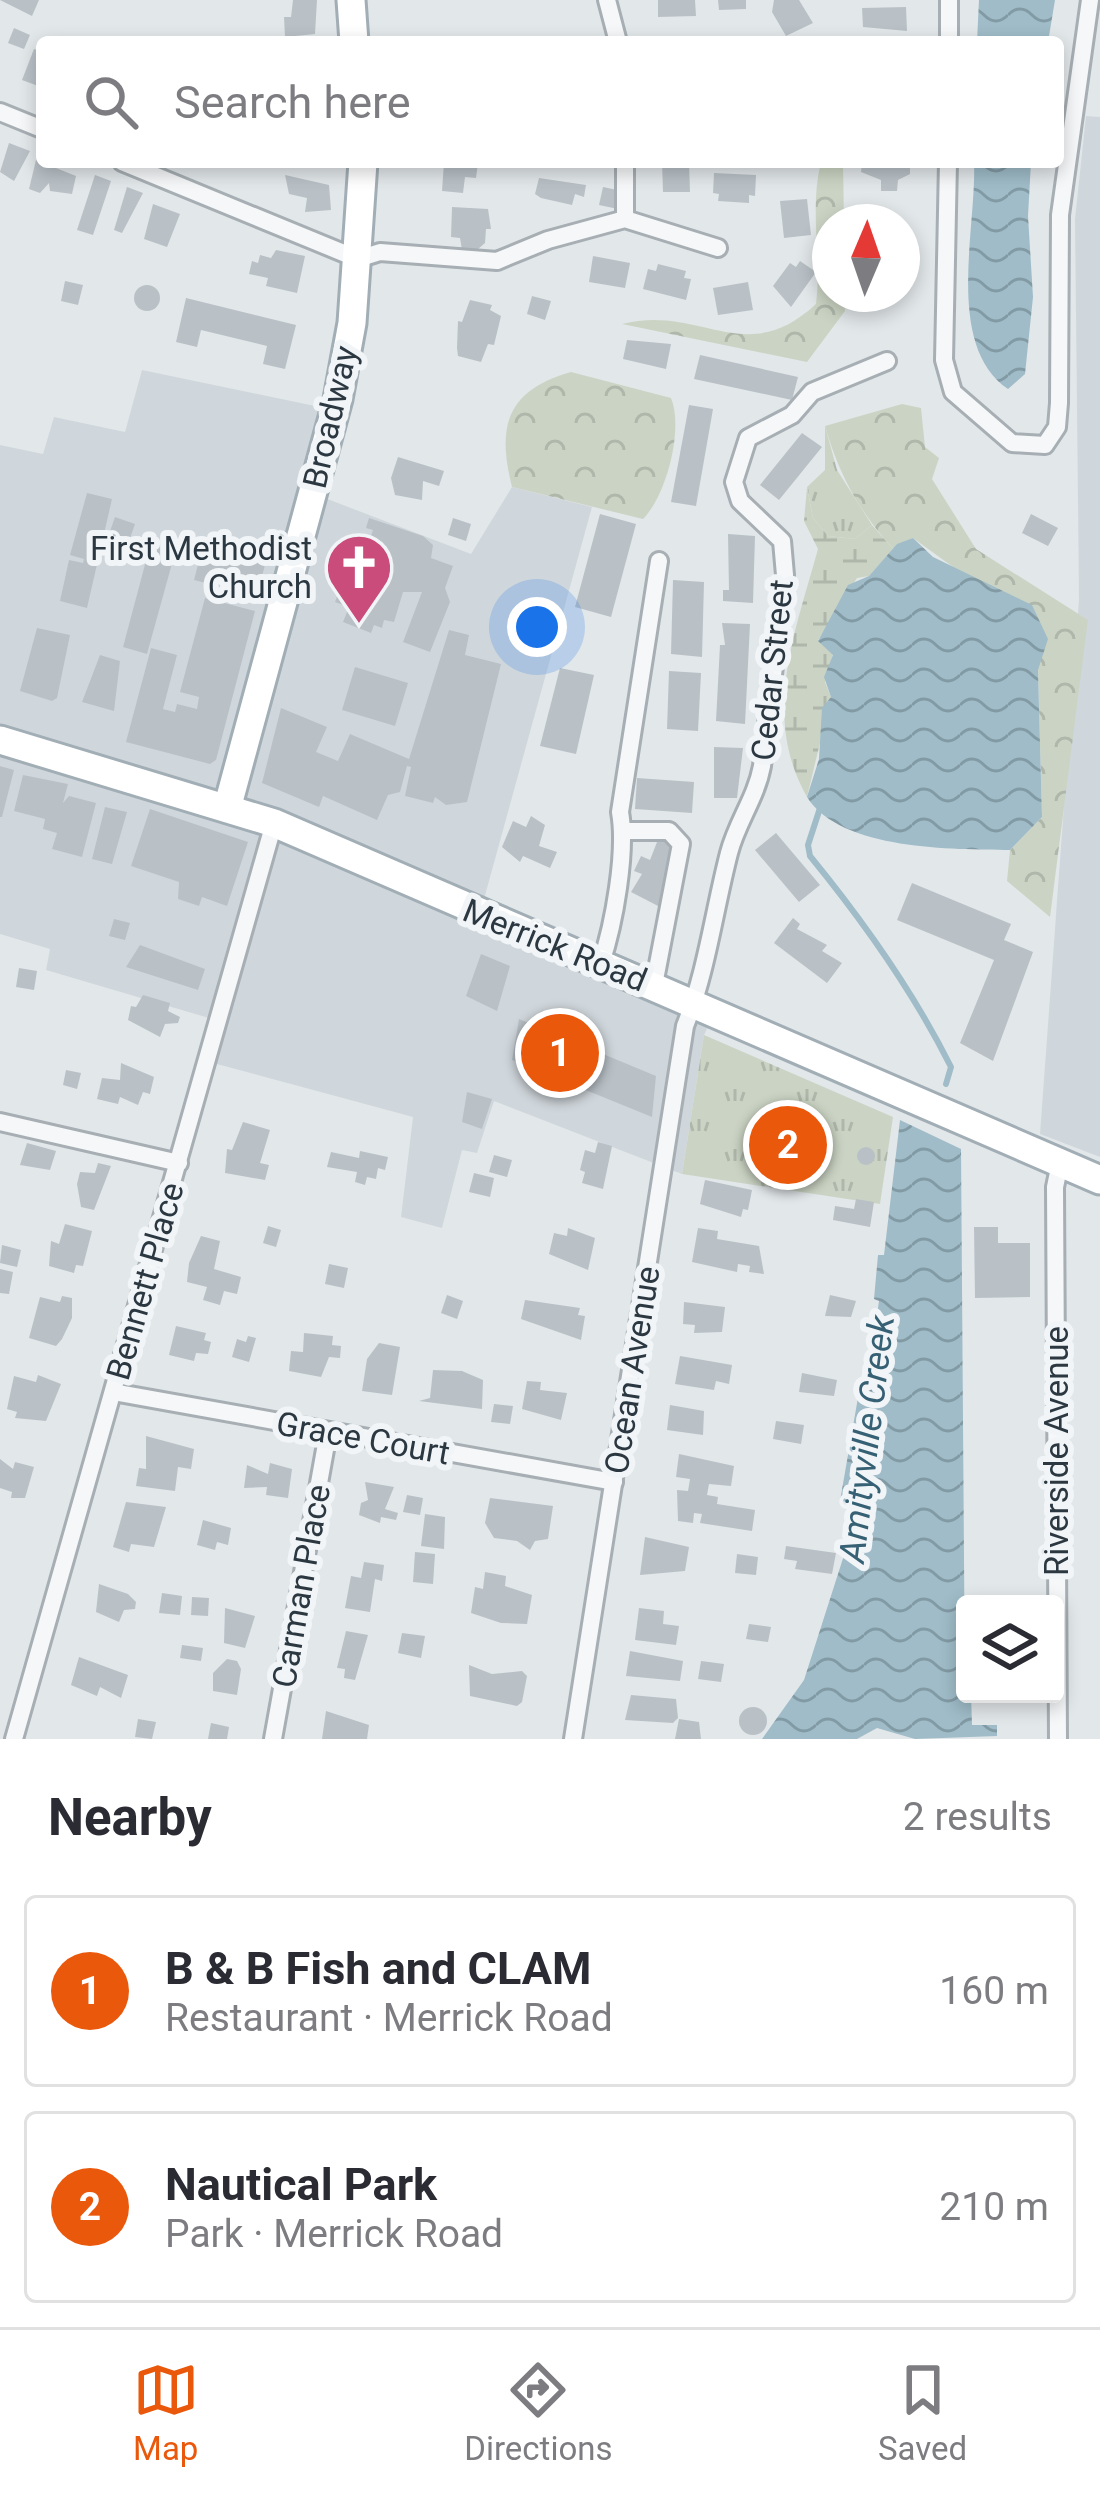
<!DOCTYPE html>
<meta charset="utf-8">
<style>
:root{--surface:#fff;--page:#f7f7f7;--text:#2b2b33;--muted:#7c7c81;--line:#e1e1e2;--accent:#ea580c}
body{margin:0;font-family:Roboto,sans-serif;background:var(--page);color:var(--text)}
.controls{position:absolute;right:36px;bottom:36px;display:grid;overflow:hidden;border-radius:12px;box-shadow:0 6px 18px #0003}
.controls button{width:108px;height:108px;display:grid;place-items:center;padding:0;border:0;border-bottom:3px solid var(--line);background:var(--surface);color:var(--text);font:60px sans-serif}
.compass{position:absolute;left:812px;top:204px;width:108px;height:108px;border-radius:50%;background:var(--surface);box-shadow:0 6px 18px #0003;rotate:2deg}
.you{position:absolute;left:537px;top:627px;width:42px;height:42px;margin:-30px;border:9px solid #fff;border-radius:50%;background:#1a73e8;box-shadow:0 0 0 18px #1a73e833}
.badge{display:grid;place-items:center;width:78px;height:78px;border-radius:50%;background:var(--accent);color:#fff;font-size:39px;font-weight:700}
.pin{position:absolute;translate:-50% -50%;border:6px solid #fff;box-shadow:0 3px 12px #0006}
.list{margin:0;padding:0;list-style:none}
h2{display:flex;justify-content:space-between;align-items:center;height:156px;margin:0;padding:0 48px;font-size:51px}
h2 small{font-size:39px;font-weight:400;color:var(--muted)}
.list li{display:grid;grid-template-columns:78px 1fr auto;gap:36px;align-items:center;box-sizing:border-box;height:192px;margin:0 24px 24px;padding:0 24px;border:3px solid var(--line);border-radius:12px}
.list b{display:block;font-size:45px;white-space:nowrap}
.list p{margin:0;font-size:39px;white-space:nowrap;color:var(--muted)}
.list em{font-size:39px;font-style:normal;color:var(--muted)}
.icon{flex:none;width:66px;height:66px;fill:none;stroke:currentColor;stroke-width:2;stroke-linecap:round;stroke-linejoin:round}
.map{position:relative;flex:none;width:1100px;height:1739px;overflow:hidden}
.search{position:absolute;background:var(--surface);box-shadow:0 6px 18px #0003;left:36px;right:36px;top:36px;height:132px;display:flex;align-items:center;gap:30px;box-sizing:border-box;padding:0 42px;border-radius:12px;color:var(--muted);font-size:45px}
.sheet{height:588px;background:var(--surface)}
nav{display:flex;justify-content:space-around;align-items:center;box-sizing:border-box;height:168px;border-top:3px solid var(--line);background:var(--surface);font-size:33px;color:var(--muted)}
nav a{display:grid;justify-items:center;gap:6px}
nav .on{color:var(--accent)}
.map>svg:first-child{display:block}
.built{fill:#d0d7dc}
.grass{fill:url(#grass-tufts)}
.forest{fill:url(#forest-crowns)}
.wetland{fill:url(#wetland-marsh)}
.water{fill:url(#water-waves)}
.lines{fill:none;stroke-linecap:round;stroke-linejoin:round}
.stream{stroke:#9fbcc8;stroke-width:6}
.building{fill:#b9c1c7}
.street-casing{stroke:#a7afb4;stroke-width:22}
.primary-casing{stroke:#a2aeb5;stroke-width:33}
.street{stroke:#f5f7f8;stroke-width:16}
.primary{stroke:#fff;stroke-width:27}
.labels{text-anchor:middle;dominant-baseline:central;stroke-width:12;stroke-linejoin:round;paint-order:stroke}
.street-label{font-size:33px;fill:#2b3841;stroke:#f2f5f7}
.poi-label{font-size:33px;fill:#2b3841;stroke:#f2f5f7;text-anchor:end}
.water-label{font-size:36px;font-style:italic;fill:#366074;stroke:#f2f5f7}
</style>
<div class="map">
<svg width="1100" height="1739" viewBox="0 0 1100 1739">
<defs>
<pattern id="grass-tufts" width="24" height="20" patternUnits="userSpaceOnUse" patternTransform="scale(3)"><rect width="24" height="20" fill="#cbd4c4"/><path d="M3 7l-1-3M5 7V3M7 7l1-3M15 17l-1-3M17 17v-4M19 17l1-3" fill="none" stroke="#aeb7aa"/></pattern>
<pattern id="forest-crowns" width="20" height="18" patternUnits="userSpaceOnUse" patternTransform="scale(3)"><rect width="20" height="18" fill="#cbd4c4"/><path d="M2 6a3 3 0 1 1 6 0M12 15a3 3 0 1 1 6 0" fill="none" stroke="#aeb7aa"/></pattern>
<pattern id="wetland-marsh" width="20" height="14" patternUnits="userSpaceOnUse" patternTransform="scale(3)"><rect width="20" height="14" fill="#cbd4c4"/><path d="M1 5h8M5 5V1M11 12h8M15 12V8" fill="none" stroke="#aeb7aa"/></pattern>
<pattern id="water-waves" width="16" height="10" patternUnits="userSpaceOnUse" patternTransform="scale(3)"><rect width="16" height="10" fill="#9fbcc8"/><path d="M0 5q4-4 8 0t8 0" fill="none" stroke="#829aa4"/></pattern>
</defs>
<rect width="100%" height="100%" fill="#e2e7ea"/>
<g class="built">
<path d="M1086,116L1100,117V1157L1040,1134L1079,600L1075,219Z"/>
<path d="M142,370L339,411L317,495L471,554L512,487L592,507L481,910L718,1005L704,1035L682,1174L494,1101L477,1153L462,1150L442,1228L401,1217L413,1117L202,1060L219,1021L46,970L50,949L0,934V445L43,454L54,417L125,432Z"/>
</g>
<g class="grass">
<path d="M825,426L837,470L872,525L855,539L828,536L813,518L807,487L825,470Z"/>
<path d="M704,1035L893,1117L880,1204L682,1174Z"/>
</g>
<g class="forest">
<path d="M821,162H843L844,222H830V294H844L845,311L807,362L622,324C701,304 745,370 816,304C822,256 809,209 821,162Z"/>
<path d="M571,372L671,398C684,429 666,496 643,519L512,487C496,424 508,390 571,372Z"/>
<path d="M902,404L921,408L925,447L939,458L932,479L976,549L1088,620L1050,917L1007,881L1010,850L1042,817L1038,669L960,572L913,538L893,549C859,511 839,475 825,426Z"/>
</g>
<path class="wetland" d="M807,487L813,518L828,536L855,539L872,525L893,549L869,576L857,578L818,640L833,654L825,682L831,697L807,797C761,716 795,633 818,549L804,521Z"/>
<g class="water">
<path d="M979,0H1055L1048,42H977Z"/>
<path d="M974,162H1031L1028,216L1033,297L1025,374L1008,389C944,345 977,228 974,162Z"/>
<path d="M913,538L933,557L1032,605L1048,639L1038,670L1042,817L1010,850C954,849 841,851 807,797L819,759L822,708L831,697L824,677L833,655L818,641L848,585L869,576L897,544Z"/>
<path d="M900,1120L961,1149L965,1694H971L972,1725H997V1736L915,1739L877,1728L857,1739H762L804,1680L846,1549L851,1502L840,1501L860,1386L867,1387L879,1301L874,1299L878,1255H884Z"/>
</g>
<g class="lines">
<path class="stream" d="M821,805L808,845L810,856C864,922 913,991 951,1067L946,1084"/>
</g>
<g class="building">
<path d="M0,0H39L32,16Z"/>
<path d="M293,0H317L315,34L285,37L284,17H291Z"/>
<path d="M658,0H695L696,16L658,17Z"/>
<path d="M718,0H746V9L719,10Z"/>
<path d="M774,0H799L813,23L786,36L772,12Z"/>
<path d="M906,7L907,31L863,27L862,8Z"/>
<path d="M14,28L30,35L24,49L8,43Z"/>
<path d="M34,49L42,52L41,87L22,80Z"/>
<path d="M9,143L30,151L14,181L0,172Z"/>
<path d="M36,160L76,176L72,194L50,191L49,183L40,193L29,189Z"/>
<path d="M444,162L478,163L476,178L465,177L463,193L442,191Z"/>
<path d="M662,162H689L690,192H663Z"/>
<path d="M862,162H910V174L898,180L897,191H881V180L861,172Z"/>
<path d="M714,173L756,175L755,196L749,195V203L718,201L719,194L713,193Z"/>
<path d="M95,175L111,181L93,235L77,230Z"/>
<path d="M285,175L329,185L331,210L305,212L307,198L289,194Z"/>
<path d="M539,178L586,185L584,197L575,194L572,205L541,198L535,194Z"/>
<path d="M127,187L143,193L122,233L114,230Z"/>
<path d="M603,187L622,191L618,209L599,205Z"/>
<path d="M807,199L811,235L784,238L780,201Z"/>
<path d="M153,204L180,214L167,247L144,239Z"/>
<path d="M452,207L488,209L491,229H486L485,243L478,249L462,250L460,238L451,237Z"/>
<path d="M276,250L305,256L297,293L266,286L268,278L249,274L252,261L258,263L260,255L271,258Z"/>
<path d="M593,256L630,263L625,288L589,282Z"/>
<path d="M800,261L816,272L791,307L773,286L790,263L796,267Z"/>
<path d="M658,264L686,271L684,278L691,279L686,300L643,289L648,269L656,271Z"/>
<path d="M65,281L83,285L78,305L61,301Z"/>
<path d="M748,282L753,310L718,315L713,288Z"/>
<circle cx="147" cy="298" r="13"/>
<path d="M532,296L551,301L545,320L527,314Z"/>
<path d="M186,298L296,325L285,369L263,364L267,346L201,330L197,347L176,342Z"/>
<path d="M470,300L492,305L490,310L501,316L494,345L488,344L481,362L458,356L457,348L458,321L462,322Z"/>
<path d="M627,340L671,344L666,369L623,359Z"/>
<path d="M700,355L798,377L792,400L694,379Z"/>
<path d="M689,405L713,409L696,506L671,502Z"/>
<path d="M802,433L822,447L779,500L760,485Z"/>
<path d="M398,457L444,471L439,486L423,481L422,500L395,495L391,478Z"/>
<path d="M87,493L112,499L87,608L60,601L69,560L83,563L84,559L70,555Z"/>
<path d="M600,514L636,524L611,617L575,607Z"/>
<path d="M1031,514L1058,528L1048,546L1022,533Z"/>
<path d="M115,517L135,524L128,544L108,537Z"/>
<path d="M369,518L423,536L433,545L431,558L453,566L445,588L450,602L430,652L403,642L422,592H403L394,622L384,620L382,628L374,625L371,633L343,622L349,607L335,602L338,594L345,596L352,575L345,570L350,557L360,561L364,556L373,530L366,528Z"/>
<path d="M453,518L471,524L466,541L448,535Z"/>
<path d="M728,534L755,536L753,603L723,601V590H729Z"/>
<path d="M151,542L176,549L147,654L123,647Z"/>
<path d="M203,545L267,557L257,596L194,580Z"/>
<path d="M673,580L704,582L702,657L671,654Z"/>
<path d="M205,598L255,611L216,760L210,764L126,742L151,648L177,655L163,709L175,712L177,704L197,709L199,697L180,692Z"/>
<path d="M722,623L750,624L745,724L716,721L720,645H725Z"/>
<path d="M37,628L70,635L57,698L52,701L20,691Z"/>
<path d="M449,630L469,635L465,655L501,664L467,802L446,805L435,797L433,803L405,796L411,767L407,766L400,792L388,795L377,820L323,796L319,807L262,783L281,708L327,727L316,752L338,761L350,734L409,759Z"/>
<path d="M100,655L120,661L114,711L82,702Z"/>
<path d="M355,667L408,683L395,726L342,710Z"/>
<path d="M560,668L594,675L576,754L540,746Z"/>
<path d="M669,671L701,673L698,731L667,729Z"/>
<path d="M714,747L743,748L737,798H714Z"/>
<path d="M0,766L14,770L2,817H0Z"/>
<path d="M23,775L68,784L63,803L69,796L96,803L82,857L52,849L57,833L43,829L45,819L14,811Z"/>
<path d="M637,778L694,782L692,813L635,809Z"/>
<path d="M105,807L127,812L112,864L92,859Z"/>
<path d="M150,809L248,842L227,906L202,897L199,906L178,899L179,882L131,866Z"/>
<path d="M531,816L545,825L539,846L557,852L550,868L523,856L520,862L502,847L513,821L526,827Z"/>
<path d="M776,833L820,885L799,902L755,850Z"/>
<path d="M659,837L676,844L660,907L631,892L642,874L634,871L641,856L650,860Z"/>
<path d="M912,883L1011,924L1004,940L1033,952L993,1061L960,1043L994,960L897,920Z"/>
<path d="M793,918L800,924L797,929L827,945L822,951L842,963L827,983L774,943Z"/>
<path d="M114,919L130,923L125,940L109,936Z"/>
<path d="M140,945L205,969L198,990L126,967Z"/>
<path d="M481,954L510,966L497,1011L466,996Z"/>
<path d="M19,968L37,971L34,990L16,987Z"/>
<path d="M143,995L170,1003L168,1011L180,1017L178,1023L165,1024L160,1037L128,1020L131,1006L136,1007Z"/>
<path d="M519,1019L656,1076L652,1117L512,1060Z"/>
<path d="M121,1063L154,1077L150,1094L143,1092L138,1105L120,1097L118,1104L97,1099L102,1078L120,1080Z"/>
<path d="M66,1070L81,1073L77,1089L63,1085Z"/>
<path d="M467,1092L492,1099L482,1129L462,1122Z"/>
<path d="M243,1122L270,1130L260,1163L269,1165L265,1180L225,1173L227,1149L232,1150Z"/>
<path d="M598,1142L612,1146L603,1189L582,1183L585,1172L580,1170L585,1150L595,1153Z"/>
<path d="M27,1143L56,1151L50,1170L20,1165Z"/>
<circle cx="866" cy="1156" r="9"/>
<path d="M360,1151L388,1157L385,1170L378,1168L376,1179L367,1177L365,1185L355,1182L357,1172L327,1167L331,1152L359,1158Z"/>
<path d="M494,1155L512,1160L507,1177L489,1172Z"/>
<path d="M98,1163L111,1166L94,1210L81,1207L77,1184L80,1172L95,1173Z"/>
<path d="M474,1173L494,1178L490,1197L469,1192Z"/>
<path d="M705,1180L752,1190L748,1210L743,1209L741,1217L700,1204Z"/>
<path d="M856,1199L874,1202L870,1227L833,1220L835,1206L854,1209Z"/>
<path d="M65,1224L92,1231L83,1266L76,1265L74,1273L49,1266L51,1241L59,1244Z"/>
<path d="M268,1226L281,1230L276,1247L263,1243Z"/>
<path d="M974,1227H998V1243H1030V1297L975,1298Z"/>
<path d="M568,1228L595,1238L588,1270L549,1254L554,1233L567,1236Z"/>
<path d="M698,1228L718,1231L717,1239L759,1246L764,1274L749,1272L750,1266L738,1264L737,1272L692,1262Z"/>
<path d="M201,1236L220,1241L214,1269L241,1277L237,1294L224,1291L220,1305L203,1300L207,1287L187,1282L189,1263Z"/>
<path d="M2,1245L21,1250L17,1267L0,1263Z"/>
<path d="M329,1264L348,1268L344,1288L325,1284Z"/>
<path d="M0,1269L13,1272L9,1294L0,1293Z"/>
<path d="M447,1295L463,1301L457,1319L441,1313Z"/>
<path d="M830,1295L856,1301L851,1317L825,1316Z"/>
<path d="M62,1296L72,1298V1318L62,1339L56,1346L29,1338L40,1297L60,1302Z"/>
<path d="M525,1300L580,1308L578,1315L585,1316L581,1340L521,1319Z"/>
<path d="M684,1302L725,1307L722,1332L694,1333L695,1325L683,1324Z"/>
<path d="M176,1326L206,1333L204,1340L211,1342L208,1354L196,1353L194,1361L169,1355Z"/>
<path d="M304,1333L333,1336L332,1345L341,1346L340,1358L329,1357L321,1377L289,1371L291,1351L303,1352Z"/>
<path d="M248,1336L256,1338L249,1362L232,1357L237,1339L246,1342Z"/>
<path d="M379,1343L400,1347L392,1395L362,1391L367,1359Z"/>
<path d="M680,1356L732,1365L729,1384L716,1381L714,1390L675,1384Z"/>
<path d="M433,1370L462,1371L483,1380L482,1409L419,1401L430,1398Z"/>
<path d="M802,1373L837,1380L834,1396L799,1392Z"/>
<path d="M38,1375L61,1384L46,1421L15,1418L17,1412L7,1409L14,1376L36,1382Z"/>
<path d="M527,1381L541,1382L540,1390L567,1393L561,1420L522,1409Z"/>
<path d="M494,1404L513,1406L510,1424L491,1422Z"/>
<path d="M670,1405L704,1411L703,1435L667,1430Z"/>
<path d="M776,1421L804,1425L801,1444L773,1439Z"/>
<path d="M146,1436L194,1449L191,1469L178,1467L175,1491L136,1486L139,1468L146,1469Z"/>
<path d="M679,1454L734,1466L731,1486L709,1484L707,1495L718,1497L717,1504L755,1510L752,1531L700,1523L702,1514L694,1513L693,1523L678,1521L677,1490L688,1491L690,1479L676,1477Z"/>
<path d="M0,1459L13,1469L15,1462L34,1467L25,1498H11L12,1492L0,1488Z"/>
<path d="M270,1463L292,1469L288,1498L266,1495L267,1487L244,1488L247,1465L268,1474Z"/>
<path d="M365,1482L394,1487L385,1509L398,1513L396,1520L381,1517L380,1523L359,1515L361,1503L368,1500Z"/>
<path d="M407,1495L423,1498L420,1515L403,1512Z"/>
<path d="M490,1498L553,1506L548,1539L535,1541L530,1550L517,1541L494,1538L485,1523Z"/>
<path d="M126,1502L166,1507L154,1547L131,1544L129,1552L113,1547Z"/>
<path d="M425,1514L445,1517L444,1549L421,1546Z"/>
<path d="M203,1520L231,1528L228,1545L217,1542L215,1550L197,1545Z"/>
<path d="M645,1537L689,1547L685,1571L640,1575Z"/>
<path d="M786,1546L836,1553L832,1574L795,1569L797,1561L784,1559Z"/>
<path d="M415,1552L435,1554L433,1584L413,1582Z"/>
<path d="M737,1554L758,1557L756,1575L735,1573Z"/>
<path d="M364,1562L384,1565L382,1581L375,1579L370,1612L345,1608L351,1576L361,1578Z"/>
<path d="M485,1572L506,1576L505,1586L532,1595L527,1624L501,1623L471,1613L475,1587L483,1589Z"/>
<path d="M99,1584L128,1594L136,1602L135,1609L124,1610L119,1622L96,1612Z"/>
<path d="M162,1593L182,1596L180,1615L159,1613Z"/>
<path d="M192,1597L209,1598L208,1616L191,1615Z"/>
<path d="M225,1608L255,1616L245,1648L224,1643Z"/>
<path d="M639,1608L664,1611L663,1624L679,1626L676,1645L635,1640Z"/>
<path d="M749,1624L771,1627L768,1642L746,1639Z"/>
<path d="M346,1631L368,1635L355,1680L344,1678L345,1669L337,1668Z"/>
<path d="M402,1633L425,1636L421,1658L398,1653Z"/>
<path d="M182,1645L203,1648L201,1661L180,1658Z"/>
<path d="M630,1651L683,1661L680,1681L626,1676Z"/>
<path d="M79,1657L128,1675L121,1698L100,1687L97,1696L71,1685Z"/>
<path d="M227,1659L237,1661L241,1669L237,1695L213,1691V1673Z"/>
<path d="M701,1661L724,1664L721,1682L698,1679Z"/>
<path d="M469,1665L492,1674L522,1671L527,1676L522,1702L517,1706L470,1696Z"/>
<path d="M631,1695L676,1699L678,1718L673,1723L625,1720Z"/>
<circle cx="753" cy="1721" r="14"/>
<path d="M326,1711L369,1725L367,1739H322Z"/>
<path d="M138,1719L156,1722L152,1739L135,1737Z"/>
<path d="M679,1719L699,1722L701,1739H675Z"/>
<path d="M211,1723L229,1727L227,1739H208Z"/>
</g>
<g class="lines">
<defs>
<g id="street">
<path d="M607,0L618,42"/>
<path d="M949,42V0"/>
<path d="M0,112L42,129"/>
<path d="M122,162L358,259L380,252L497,261L548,240L625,219L718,248"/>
<path d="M625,162V219"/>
<path d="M948,162L944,360L953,392L1012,443L1045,445L1057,427L1059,403L1060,215L1090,0"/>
<path d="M623,831H669L681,844L654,985"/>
<path d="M601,963C614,924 627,852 620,812L659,561"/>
<path d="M0,1122L179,1163"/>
<path d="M113,1392L614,1482"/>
<path d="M14,1739L274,823"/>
<path d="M273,1739L328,1433"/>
<path d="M573,1739L685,1026C707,970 714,911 729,853C737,822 756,798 762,766L785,575L782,541L740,501L734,482L748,438L792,415L812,392L887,361"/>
<path d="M1058,1739L1055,1187L1060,1163"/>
</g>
<g id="primary">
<path d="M351,0L354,42"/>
<path d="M0,740L274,823L1100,1180"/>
<path d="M228,805L338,399L352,323L363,162"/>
</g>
</defs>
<use href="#street" class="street-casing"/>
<use href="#primary" class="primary-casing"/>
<use href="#street" class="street"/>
<use href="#primary" class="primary"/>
</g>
<defs>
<symbol id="church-pin" viewBox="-11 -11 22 30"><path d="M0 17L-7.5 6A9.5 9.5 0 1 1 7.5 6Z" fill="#ca4c7b" stroke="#f2f5f7"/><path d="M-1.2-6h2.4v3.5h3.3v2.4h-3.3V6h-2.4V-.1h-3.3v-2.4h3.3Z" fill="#fff"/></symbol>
</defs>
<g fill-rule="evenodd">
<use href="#church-pin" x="321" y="529" width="76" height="104"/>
</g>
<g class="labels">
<g class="street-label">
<text transform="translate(330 417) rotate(-77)">Broadway</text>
<text transform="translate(772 670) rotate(-84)">Cedar Street</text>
<text transform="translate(555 945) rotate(22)">Merrick Road</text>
<text transform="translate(145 1281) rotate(-74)">Bennett Place</text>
<text transform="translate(632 1370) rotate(-81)">Ocean Avenue</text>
<text transform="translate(363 1438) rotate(10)">Grace Court</text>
<text transform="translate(1056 1451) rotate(-90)">Riverside Avenue</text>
<text transform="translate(301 1586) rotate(-80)">Carman Place</text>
</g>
<g class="poi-label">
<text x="312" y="548">First Methodist<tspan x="312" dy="38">Church</tspan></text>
</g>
<g class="water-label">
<text transform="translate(867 1439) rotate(-83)">Amityville Creek</text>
</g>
</g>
</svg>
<div class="controls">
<button><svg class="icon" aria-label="layers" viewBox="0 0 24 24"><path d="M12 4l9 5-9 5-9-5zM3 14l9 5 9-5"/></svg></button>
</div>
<svg class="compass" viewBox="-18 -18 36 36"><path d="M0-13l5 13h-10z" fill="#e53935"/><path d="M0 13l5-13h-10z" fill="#7c7c81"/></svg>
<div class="you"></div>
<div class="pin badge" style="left:560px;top:1053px">1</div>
<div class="pin badge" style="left:788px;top:1145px">2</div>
<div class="search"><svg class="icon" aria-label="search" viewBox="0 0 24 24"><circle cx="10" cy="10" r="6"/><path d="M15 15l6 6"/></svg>Search here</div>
</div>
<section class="sheet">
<h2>Nearby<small>2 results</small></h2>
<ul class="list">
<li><span class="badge">1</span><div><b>B &amp; B Fish and CLAM</b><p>Restaurant · Merrick Road</p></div><em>160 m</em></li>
<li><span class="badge">2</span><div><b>Nautical Park</b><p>Park · Merrick Road</p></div><em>210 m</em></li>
</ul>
</section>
<nav>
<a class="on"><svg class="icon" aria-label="map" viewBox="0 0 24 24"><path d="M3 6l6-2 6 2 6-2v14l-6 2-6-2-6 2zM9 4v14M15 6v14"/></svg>Map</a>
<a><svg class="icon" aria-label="directions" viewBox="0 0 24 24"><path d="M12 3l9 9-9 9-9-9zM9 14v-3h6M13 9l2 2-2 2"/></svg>Directions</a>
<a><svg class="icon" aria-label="saved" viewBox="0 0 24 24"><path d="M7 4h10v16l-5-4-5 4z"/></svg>Saved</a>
</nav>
